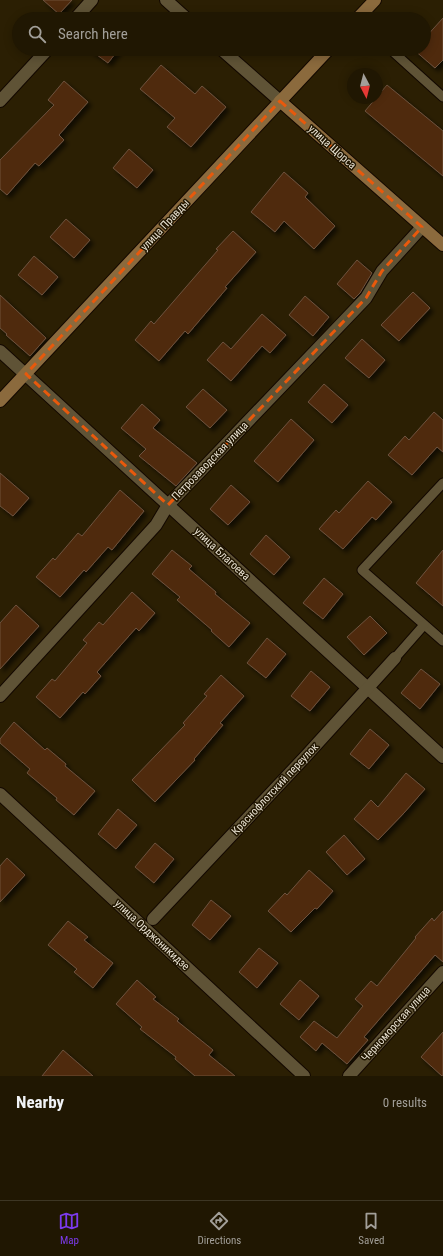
<!DOCTYPE html>
<meta charset="utf-8">
<style>
:root{--surface:#201702;--page:#28200c;--text:#f1f3f6;--muted:#a29f99;--line:#3d3624;--accent:#7c3aed}
body{margin:0;font-family:"Roboto Condensed",sans-serif;background:var(--page);color:var(--text)}
.compass{position:absolute;left:347px;top:68px;width:36px;height:36px;border-radius:50%;background:var(--surface);box-shadow:0 2px 10px #0003;rotate:173deg}
.list{margin:0;padding:0;list-style:none}
h2{display:flex;justify-content:space-between;align-items:center;height:52px;margin:0;padding:0 16px;font-size:17px}
h2 small{font-size:13px;font-weight:400;color:var(--muted)}
.icon{flex:none;width:22px;height:22px;fill:none;stroke:currentColor;stroke-width:2;stroke-linecap:round;stroke-linejoin:round}
.map{position:relative;flex:none;width:443px;height:1076px;overflow:hidden}
.search{position:absolute;background:var(--surface);box-shadow:0 2px 10px #0003;left:12px;right:12px;top:12px;height:44px;display:flex;align-items:center;gap:10px;box-sizing:border-box;padding:0 14px;border-radius:22px;color:var(--muted);font-size:15px}
.sheet{height:124px;background:var(--surface)}
nav{display:flex;justify-content:space-around;align-items:center;box-sizing:border-box;height:56px;border-top:1px solid var(--line);background:var(--surface);font-size:11px;color:var(--muted)}
nav a{display:grid;justify-items:center;gap:2px}
nav .on{color:var(--accent)}
.map>svg:first-child{display:block}
.building{fill:#502a0b;stroke:#6d523f;filter:url(#shadow)}
.lines{fill:none;stroke-linecap:round;stroke-linejoin:round}
.lane-casing{stroke:#130800;stroke-width:11}
.street-casing{stroke:#130800;stroke-width:14}
.secondary-casing{stroke:#130800;stroke-width:14}
.lane{stroke:#5f5336;stroke-width:9}
.street{stroke:#5f5336;stroke-width:12}
.secondary{stroke:#8b6a3d;stroke-width:12}
.marked{fill:none;stroke:#e8590c;stroke-width:3;stroke-dasharray:8 5;stroke-linejoin:round}
.labels{text-anchor:middle;dominant-baseline:central;stroke-width:3;stroke-linejoin:round;paint-order:stroke}
.street-label{font-size:11px;fill:#eae3d3;stroke:#211600}
</style>
<div class="map">
<svg width="443" height="1076" viewBox="0 0 443 1076">
<defs>
<filter id="shadow"><feDropShadow dx="3.5" dy="3.5" stdDeviation="2" flood-color="#0009"/></filter>
</defs>
<rect width="100%" height="100%" fill="#2b1f03"/>
<g class="building">
<path d="M43,0H72L59,14Z"/>
<path d="M443,18V60L435,68L413,49H424V39Z"/>
<path d="M89,49H119L108,63Z"/>
<path d="M161,65L195,94L202,86L226,107L191,147L167,127L175,118L140,89Z"/>
<path d="M64,81L88,102L59,135L64,140L39,166L35,163L7,195L0,189V160L54,105L48,100Z"/>
<path d="M387,85L443,131V176L365,111Z"/>
<path d="M129,149L153,170L137,188L113,168Z"/>
<path d="M284,172L308,193L305,197L335,226L314,249L284,221L275,232L251,212Z"/>
<path d="M66,219L90,240L74,258L50,237Z"/>
<path d="M233,231L256,252L225,287L227,288L188,334L185,331L159,361L135,340L151,321L154,324L218,250L216,249Z"/>
<path d="M34,256L58,277L42,295L18,275Z"/>
<path d="M357,260L372,273L360,293L354,299L337,284Z"/>
<path d="M413,292L430,308L399,341L381,325Z"/>
<path d="M0,295L46,338L30,356L6,335L7,334L0,328Z"/>
<path d="M305,296L329,317L313,336L289,315Z"/>
<path d="M262,314L286,335L270,353L262,346L231,381L207,360L223,342L231,349Z"/>
<path d="M362,339L385,360L369,378L345,358Z"/>
<path d="M324,384L348,405L332,423L308,402Z"/>
<path d="M203,389L227,410L210,428L186,407Z"/>
<path d="M142,404L160,420L153,428L197,463L176,486L139,456L146,449L121,428Z"/>
<path d="M434,412L443,420V452L437,447L412,475L388,455L405,436L409,440Z"/>
<path d="M291,419L314,440L278,482L254,461Z"/>
<path d="M0,473L29,498L13,516L0,506Z"/>
<path d="M368,481L392,502L376,520L372,517L343,549L319,529L336,510L339,513Z"/>
<path d="M231,485L250,502L228,525L210,509Z"/>
<path d="M120,490L144,511L112,550L108,547L86,572L84,570L60,597L36,577L53,558L55,560L78,533L82,536Z"/>
<path d="M266,535L290,557L274,575L250,554Z"/>
<path d="M172,550L192,566L189,569L216,592L215,594L250,623L229,647L211,631L212,630L177,600L180,597L152,574Z"/>
<path d="M443,550V606L416,583Z"/>
<path d="M324,578L343,594L323,619L303,603Z"/>
<path d="M132,592L155,613L139,631L136,628L97,672L101,676L85,694L83,692L60,718L36,697L52,679L55,681L87,643L83,640L99,622L103,625Z"/>
<path d="M16,605L39,626L0,669V623Z"/>
<path d="M370,616L387,633L364,655L347,637Z"/>
<path d="M267,638L286,654L266,678L247,663Z"/>
<path d="M421,669L440,684L420,709L401,693Z"/>
<path d="M311,671L330,687L310,711L291,696Z"/>
<path d="M221,675L244,696L220,723L223,725L194,759L195,760L155,802L132,780L185,725L183,723L207,696L204,694Z"/>
<path d="M14,722L45,750L47,748L66,764L65,766L95,791L74,815L56,800L57,798L27,773L30,769L0,743V739Z"/>
<path d="M370,729L389,745L369,769L350,754Z"/>
<path d="M406,773L425,789L404,813L378,840L354,819L371,800L378,807Z"/>
<path d="M118,809L137,825L116,849L98,834Z"/>
<path d="M344,835L365,859L347,875L326,852Z"/>
<path d="M155,843L174,859L154,883L135,867Z"/>
<path d="M7,858L25,875L0,902V866Z"/>
<path d="M309,870L333,891L317,909L315,908L291,932L268,911L285,893L287,895Z"/>
<path d="M211,900L231,916L210,940L192,925Z"/>
<path d="M443,911V962L435,955L364,1037L368,1040L347,1064L322,1043L316,1051L300,1037L314,1021L337,1038L363,1006L355,999L371,981L377,986L416,938L415,937L432,918L434,921Z"/>
<path d="M68,921L88,937L84,940L113,963L93,988L74,972L77,969L48,945Z"/>
<path d="M259,948L278,963L257,988L239,972Z"/>
<path d="M137,980L156,997L153,999L179,1019L177,1021L213,1050L209,1055L235,1076H195L175,1059L176,1057L140,1029L142,1027L116,1004Z"/>
<path d="M300,980L319,996L299,1020L280,1004Z"/>
<path d="M443,1032V1076H442L421,1057Z"/>
<path d="M63,1050L93,1076H42Z"/>
</g>
<g class="lines">
<defs>
<g id="lane">
<path d="M390,49L443,97"/>
<path d="M443,483L362,570L443,641"/>
<path d="M395,658L424,625"/>
</g>
<g id="street">
<path d="M166,0L187,19"/>
<path d="M75,19L92,0"/>
<path d="M221,49L280,101"/>
<path d="M0,101L48,49"/>
<path d="M0,351L443,757"/>
<path d="M0,696L156,525L168,505L366,298L382,271L422,227"/>
<path d="M0,794L304,1076"/>
<path d="M153,919L305,757L395,658"/>
<path d="M349,1076L443,972"/>
</g>
<g id="secondary">
<path d="M357,19L375,0"/>
<path d="M280,101L443,245"/>
<path d="M0,401L329,49"/>
</g>
</defs>
<use href="#lane" class="lane-casing"/>
<use href="#street" class="street-casing"/>
<use href="#secondary" class="secondary-casing"/>
<use href="#lane" class="lane"/>
<use href="#street" class="street"/>
<use href="#secondary" class="secondary"/>
</g>
<path class="marked" d="M280,101L422,227L382,271L366,298L168,505L26,374Z"/>
<g class="labels">
<g class="street-label">
<text transform="translate(332 147) rotate(42)">улица Щорса</text>
<text transform="translate(165 225) rotate(-47)">улица Правды</text>
<text transform="translate(210 461) rotate(-46)">Петрозаводская улица</text>
<text transform="translate(222 554) rotate(43)">улица Благоева</text>
<text transform="translate(275 789) rotate(-47)">Краснофлотский переулок</text>
<text transform="translate(152 935) rotate(43)">улица Орджоникидзе</text>
<text transform="translate(396 1024) rotate(-48)">Черноморская улица</text>
</g>
</g>
</svg>
<svg class="compass" viewBox="-18 -18 36 36"><path d="M0-13l5 13h-10z" fill="#e53935"/><path d="M0 13l5-13h-10z" fill="#a29f99"/></svg>
<div class="search"><svg class="icon" aria-label="search" viewBox="0 0 24 24"><circle cx="10" cy="10" r="6"/><path d="M15 15l6 6"/></svg>Search here</div>
</div>
<section class="sheet">
<h2>Nearby<small>0 results</small></h2>
<ul class="list">
</ul>
</section>
<nav>
<a class="on"><svg class="icon" aria-label="map" viewBox="0 0 24 24"><path d="M3 6l6-2 6 2 6-2v14l-6 2-6-2-6 2zM9 4v14M15 6v14"/></svg>Map</a>
<a><svg class="icon" aria-label="directions" viewBox="0 0 24 24"><path d="M12 3l9 9-9 9-9-9zM9 14v-3h6M13 9l2 2-2 2"/></svg>Directions</a>
<a><svg class="icon" aria-label="saved" viewBox="0 0 24 24"><path d="M7 4h10v16l-5-4-5 4z"/></svg>Saved</a>
</nav>
